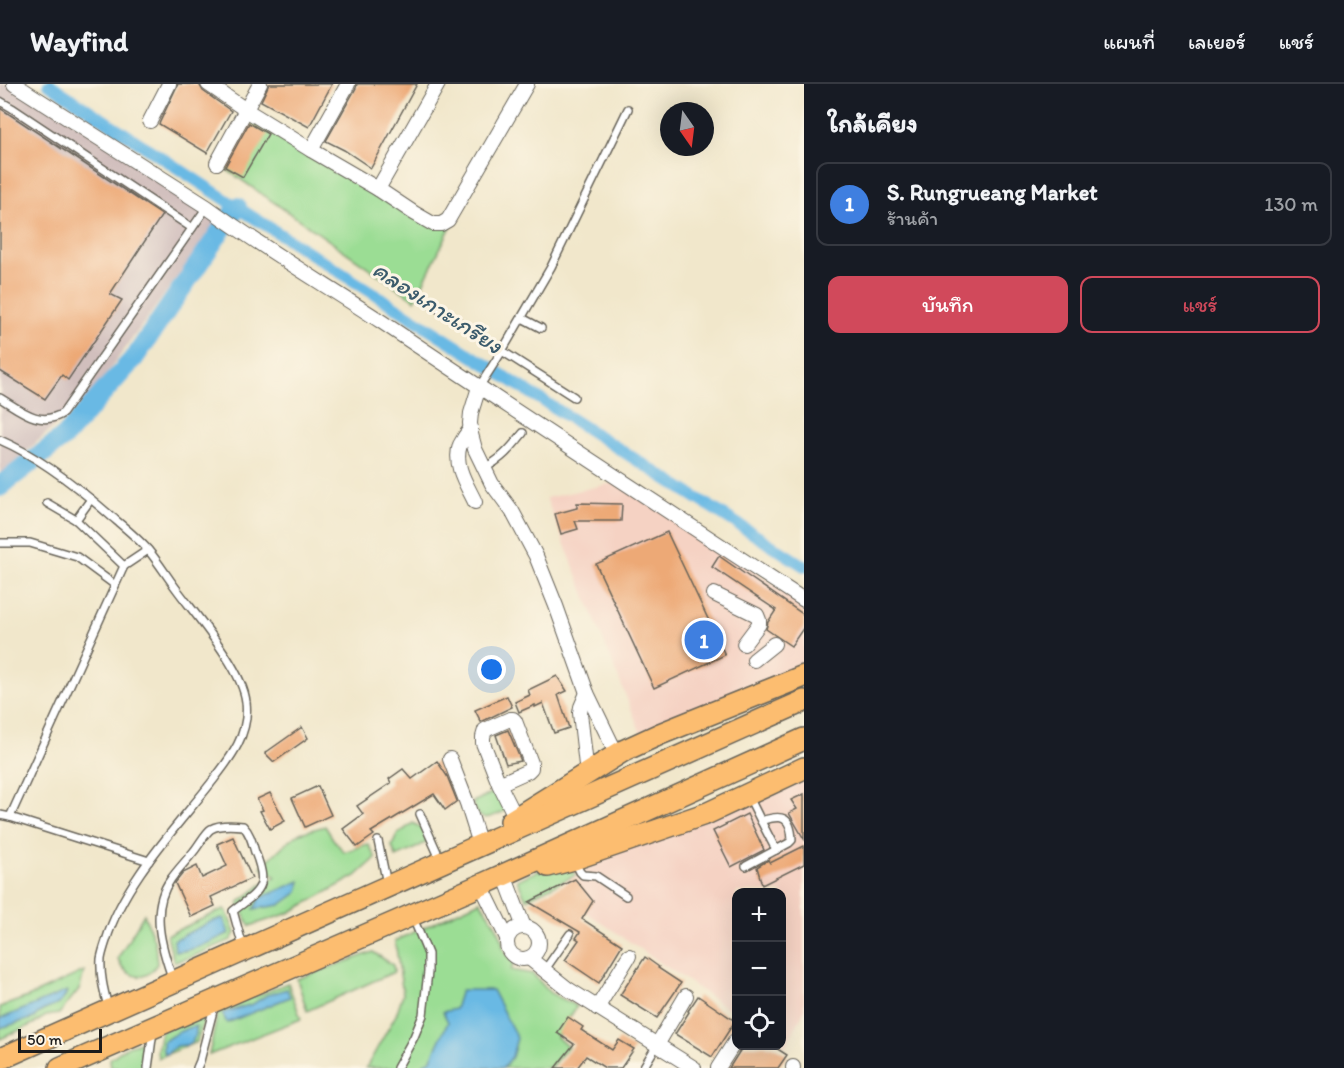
<!DOCTYPE html>
<html lang="th">
<meta charset="utf-8">
<style>
:root{--surface:#171b24;--page:#242831;--text:#f1f3f6;--muted:#9ea1a6;--line:#363941;--accent:#d1495b}
body{margin:0;font-family:Itim,"Playpen Sans Thai",sans-serif;background:var(--page);color:var(--text)}
.controls{position:absolute;right:18px;bottom:18px;display:grid;overflow:hidden;border-radius:12px;box-shadow:0 6px 24px #0002}
.controls button{width:54px;height:54px;display:grid;place-items:center;padding:0;border:0;border-bottom:2px solid var(--line);background:var(--surface);color:var(--text);font:30px sans-serif}
.compass{position:absolute;left:660px;top:18px;width:54px;height:54px;border-radius:50%;background:var(--surface);box-shadow:0 6px 24px #0002;rotate:166deg}
.scale{position:absolute;left:18px;bottom:15px;width:84px;box-sizing:border-box;padding-left:6px;border:3px solid #1c1c1c;border-top:0;font-size:16px;line-height:21px;white-space:nowrap;color:#1c1c1c;-webkit-text-stroke:4px #fcf5e5;paint-order:stroke}
.you{position:absolute;left:492px;top:586px;width:21px;height:21px;margin:-15px;border:4px solid #fff;border-radius:50%;background:#1a73e8;box-shadow:0 0 0 9px #1a73e833}
.badge{display:grid;place-items:center;width:39px;height:39px;border-radius:50%;background:var(--accent);color:#fff;font-size:20px;font-weight:700}
.pin{position:absolute;translate:-50% -50%;border:3px solid #fff;box-shadow:0 2px 6px #0006}
.list{margin:0;padding:0;list-style:none}
h2{display:flex;justify-content:space-between;align-items:center;height:78px;margin:0;padding:0 24px;font-size:26px}
h2 small{font-size:20px;font-weight:400;color:var(--muted)}
.list li{display:grid;grid-template-columns:39px 1fr auto;gap:18px;align-items:center;box-sizing:border-box;height:84px;margin:0 12px 12px;padding:0 12px;border:2px solid var(--line);border-radius:12px}
.list b{display:block;font-size:22px;white-space:nowrap}
.list p{margin:0;font-size:20px;white-space:nowrap;color:var(--muted)}
.list em{font-size:20px;font-style:normal;color:var(--muted)}
.actions{display:flex;gap:12px;padding:18px 24px}
.actions a{flex:1;padding:14px 0;border:2px solid var(--accent);border-radius:12px;text-align:center;font-size:21px;color:var(--accent)}
.actions .main{background:var(--accent);color:#fff}
.icon{flex:none;width:33px;height:33px;fill:none;stroke:currentColor;stroke-width:2;stroke-linecap:round;stroke-linejoin:round}
.map{position:relative;flex:none;width:804px;height:984px;overflow:hidden}
header{display:flex;align-items:center;gap:36px;box-sizing:border-box;height:84px;padding:0 30px;background:var(--surface);border-bottom:2px solid var(--line)}
header strong{font-size:28px}
nav{display:flex;gap:33px;margin-inline-start:auto;font-size:21px}
main{display:flex}
aside{flex:1;background:var(--surface)}
.map>svg:first-child{display:block}
.built{fill:#f5d2c3}
.industrial{fill:#d1bfbd}
.green{fill:#9bdd94;stroke:#5c7c58;stroke-width:1.5}
.water{fill:#69b9e4;stroke:#426a80;stroke-width:1.5}
.lines{fill:none;stroke-linecap:round;stroke-linejoin:round}
.canal{stroke:#69b9e4;stroke-width:12}
.river{stroke:#69b9e4;stroke-width:20}
.building{fill:#eda976}
.lane-casing{stroke:#676359;stroke-width:10}
.street-casing{stroke:#676359;stroke-width:16}
.primary-casing{stroke:#676359;stroke-width:24}
.lane{stroke:#fff;stroke-width:7}
.street{stroke:#fff;stroke-width:14}
.primary{stroke:#fcbd6f;stroke-width:21}
.labels{text-anchor:middle;dominant-baseline:central;stroke-width:6;stroke-linejoin:round;paint-order:stroke}
.water-label{font-size:24px;font-style:italic;fill:#3b5b6c;stroke:#fcf5e5}
</style>
<header>
<strong>Wayfind</strong>
<nav><a>แผนที่</a><a>เลเยอร์</a><a>แชร์</a></nav>
</header>
<main>
<div class="map">
<svg width="804" height="984" viewBox="0 0 804 984">
<rect width="100%" height="100%" fill="#fcf5e5"/>
<filter id="ink" filterUnits="userSpaceOnUse"><feTurbulence type="fractalNoise" baseFrequency=".0167" numOctaves="2"/><feDisplacementMap in="SourceGraphic" scale="12" xChannelSelector="R" yChannelSelector="G"/><feConvolveMatrix kernelMatrix="1 2 1 2 8 2 1 2 1" color-interpolation-filters="sRGB"/></filter>
<filter id="wash" filterUnits="userSpaceOnUse"><feTurbulence type="fractalNoise" baseFrequency=".008" numOctaves="4" result="noise"/><feDisplacementMap in="SourceGraphic" scale="24" xChannelSelector="R" yChannelSelector="G"/><feGaussianBlur stdDeviation="1.35" result="paint"/><feColorMatrix in="noise" values="0 0 0 0 0 0 0 0 0 0 0 0 0 0 0 0 0 1.4 0 .05"/><feComposite in="paint" operator="in"/></filter>
<g filter="url(#wash)">
<rect width="100%" height="100%" fill="#f1e7cb"/>
<g class="built">
<path d="M622,397L804,520V592L644,657L546,414Z"/>
<path d="M804,685V927L785,963L782,960V808H736V930L555,807L576,791L567,777Z"/>
</g>
<path class="industrial" d="M0,0H15L221,133L94,307L0,391Z"/>
<g class="green">
<path d="M246,26L414,129L452,140L415,216L217,79Z"/>
<path d="M500,705L506,726C501,730 498,730 493,732C480,737 475,731 473,718Z"/>
<path d="M413,739L425,746L427,758L412,766L396,773L392,762L397,751Z"/>
<path d="M325,742L333,755L344,768L368,760L376,774L356,792L289,829L250,842L238,819L261,801L276,793L261,783L286,759L300,749Z"/>
<path d="M569,781L576,791L526,815L517,796C534,788 550,782 569,781Z"/>
<path d="M480,817C486,827 497,841 501,852C505,865 499,867 515,876L511,886L533,890L550,909L577,922L557,953L568,963L550,984H366L396,931L403,910L395,857Z"/>
<path d="M224,825L227,828L235,849L231,856L191,873L174,878L167,851Z"/>
<path d="M144,830L155,859L157,880C154,884 151,889 146,891C134,896 121,886 118,874Z"/>
<path d="M373,868L393,881L394,888L307,927L297,895Z"/>
<path d="M84,887L80,904L59,930L46,932L35,939L0,955V923L28,913Z"/>
<path d="M288,899L301,935L209,971L218,927Z"/>
<path d="M206,930L197,958L158,974L157,966L161,947Z"/>
<path d="M141,958L147,967L144,984H111L110,975L128,962Z"/>
</g>
<g class="water">
<path d="M300,797L298,808L280,821L254,825L260,814Z"/>
<path d="M223,834L229,849C214,856 191,869 175,867L174,856L210,838Z"/>
<path d="M287,905L290,913L227,939L222,929L253,920L267,911Z"/>
<path d="M461,906H492L517,954L512,973L503,984H423L424,979L430,977L448,938L443,928L455,925Z"/>
<path d="M67,907C62,927 42,921 34,934L0,944V935Z"/>
<path d="M196,942V950L192,958L187,961L176,962L165,971L163,967V958C173,950 183,945 196,942Z"/>
</g>
<g class="lines">
<path class="canal" d="M49,0L237,123L804,482"/>
<path class="river" d="M0,403L4,399L65,352L135,273L237,123"/>
</g>
<g id="blocks">
<g class="building">
<path d="M178,0H199L203,7L231,27L207,69L159,40Z"/>
<path d="M269,0H332L309,43L261,17Z"/>
<path d="M357,0H417L371,84L344,66L326,57L356,4Z"/>
<path d="M0,24L162,131L110,210L122,216L68,296L62,291L45,315L0,287Z"/>
<path d="M249,39L268,50L243,93L225,83Z"/>
<path d="M577,419L622,420L621,437H575L578,445L561,450L555,430L577,424Z"/>
<path d="M667,448L725,571L654,604L596,480Z"/>
<path d="M719,472L804,531V543L791,562L766,545L768,538L776,526L712,483Z"/>
<path d="M557,592L567,607L558,611L569,644L554,649L543,619L535,623V621L519,628L515,618L530,611L528,606Z"/>
<path d="M507,612L512,623L481,638L475,626Z"/>
<path d="M302,643L308,654L274,678L265,669Z"/>
<path d="M508,646L521,677L506,680L496,651Z"/>
<path d="M437,677L447,692L457,717L445,726L434,710L371,748L374,751L357,763L343,745L363,730L357,722L391,699L389,695L403,685L412,695Z"/>
<path d="M318,702L331,731L305,743L292,714Z"/>
<path d="M270,709L285,737L270,745L260,727L263,726L257,715Z"/>
<path d="M804,710V755L789,729L797,725L791,716Z"/>
<path d="M747,730L764,766L731,783L713,747Z"/>
<path d="M233,753L252,794L211,813L215,822L191,833L175,799L183,789L197,782L202,794L227,782L217,760Z"/>
<path d="M804,762V780L762,801L757,783L768,776L770,779Z"/>
<path d="M575,795L593,817L582,835L622,861L599,899L565,876L579,856L576,854L580,848L529,818Z"/>
<path d="M645,873L659,883L658,884L681,899L657,934L620,911Z"/>
<path d="M698,912L735,937L712,973L675,950L689,928L688,927Z"/>
<path d="M568,933L583,943L581,946L612,966L619,956L634,965L621,984H605L586,972L577,984H555L574,960L557,949Z"/>
<path d="M743,962H773L787,971L778,984H729Z"/>
</g>
</g>
</g>
<g filter="url(#ink)">
<use href="#blocks" fill-opacity="0" stroke="#676359" stroke-width="1.5"/>
<g class="lines">
<defs>
<g id="lane">
<path d="M0,17L12,24L192,144"/>
<path d="M425,216L502,267L551,183L628,25"/>
<path d="M522,234L541,244"/>
<path d="M479,303L502,267L574,313"/>
<path d="M0,314C20,326 40,344 63,329L207,123"/>
<path d="M0,356C40,373 79,404 112,433C124,443 138,454 149,467C159,479 168,494 178,507C198,534 243,586 246,618C250,651 229,676 211,699C174,746 123,799 106,857C104,863 102,869 101,875C100,892 104,907 108,923"/>
<path d="M484,384C501,376 511,364 523,349"/>
<path d="M47,419L76,436L124,482L148,466"/>
<path d="M76,436L91,415"/>
<path d="M0,459H30L77,473L115,501"/>
<path d="M420,730L441,777"/>
<path d="M0,731L10,733L149,777"/>
<path d="M10,733L124,482"/>
<path d="M761,737L776,766"/>
<path d="M378,757L387,800"/>
<path d="M575,778L580,788L583,791L596,792L626,812"/>
<path d="M746,782L789,759L792,756C791,732 782,730 761,737L749,713"/>
<path d="M544,887L570,850"/>
<path d="M173,896C162,865 149,825 171,795C178,785 187,776 194,767C199,761 206,748 211,745C219,740 234,741 243,742C250,749 252,758 255,768C269,803 261,806 233,827L243,863"/>
<path d="M148,984L153,947"/>
<path d="M197,984L200,977L214,923"/>
<path d="M397,984L414,953L423,931L428,888V870L413,834"/>
<path d="M643,984L657,961"/>
</g>
<g id="street">
<path d="M14,0L207,123C263,164 324,200 382,238C522,332 663,424 804,516"/>
<path d="M208,0L246,26L311,66L378,105L414,129L433,140H441L448,136L527,0"/>
<path d="M150,37L169,0"/>
<path d="M311,66L348,0"/>
<path d="M217,79L260,0"/>
<path d="M378,105L438,0"/>
<path d="M479,303L471,329L470,339L471,350L475,365L492,400L512,427L536,472L556,522L587,609L617,671"/>
<path d="M471,344C467,349 463,355 460,361C453,381 467,401 475,418"/>
<path d="M714,510L757,531L759,536V540L744,560"/>
<path d="M754,576L774,560"/>
<path d="M587,609L581,623L580,629L587,690"/>
<path d="M450,675L467,719L479,757"/>
<path d="M499,700L528,687L531,684V679L515,637L513,635H510L485,646L483,653V659L499,700L516,734"/>
<path d="M504,791L524,843"/>
<path d="M481,801L507,854"/>
<circle cx="523" cy="859" r="16"/>
<path d="M529,874L568,905L694,984"/>
<path d="M597,924L629,872"/>
<path d="M657,961L686,912"/>
<path d="M718,984L736,956"/>
<path d="M793,984V983"/>
</g>
<g id="primary">
<path d="M511,737L623,667L660,650L804,592"/>
<path d="M548,782L574,775L708,729L804,684"/>
<path d="M0,975L804,617"/>
<path d="M60,984L481,801L804,655"/>
</g>
</defs>
<use href="#lane" class="lane-casing"/>
<use href="#street" class="street-casing"/>
<use href="#primary" class="primary-casing"/>
<use href="#lane" class="lane"/>
<use href="#street" class="street"/>
<use href="#primary" class="primary"/>
</g>
</g>
<g class="labels">
<g class="water-label">
<text transform="translate(438 223) rotate(33)">คลองเกาะเกรียง</text>
</g>
</g>
</svg>
<div class="controls">
<button>+</button>
<button>−</button>
<button><svg class="icon" aria-label="locate" viewBox="0 0 24 24"><circle cx="12" cy="12" r="6"/><path d="M12 2v4M12 18v4M2 12h4M18 12h4"/></svg></button>
</div>
<svg class="compass" viewBox="-18 -18 36 36"><path d="M0-13l5 13h-10z" fill="#e53935"/><path d="M0 13l5-13h-10z" fill="#9ea1a6"/></svg>
<div class="scale">50 m</div>
<div class="you"></div>
<div class="pin badge" style="left:704px;top:556px;background:#3f7fe0">1</div>
</div>
<aside>
<h2>ใกล้เคียง<small></small></h2>
<ul class="list">
<li><span class="badge" style="background:#3f7fe0">1</span><div><b>S. Rungrueang Market</b><p>ร้านค้า</p></div><em>130 m</em></li>
</ul>
<div class="actions"><a class="main">บันทึก</a><a>แชร์</a></div>
</aside>
</main>
